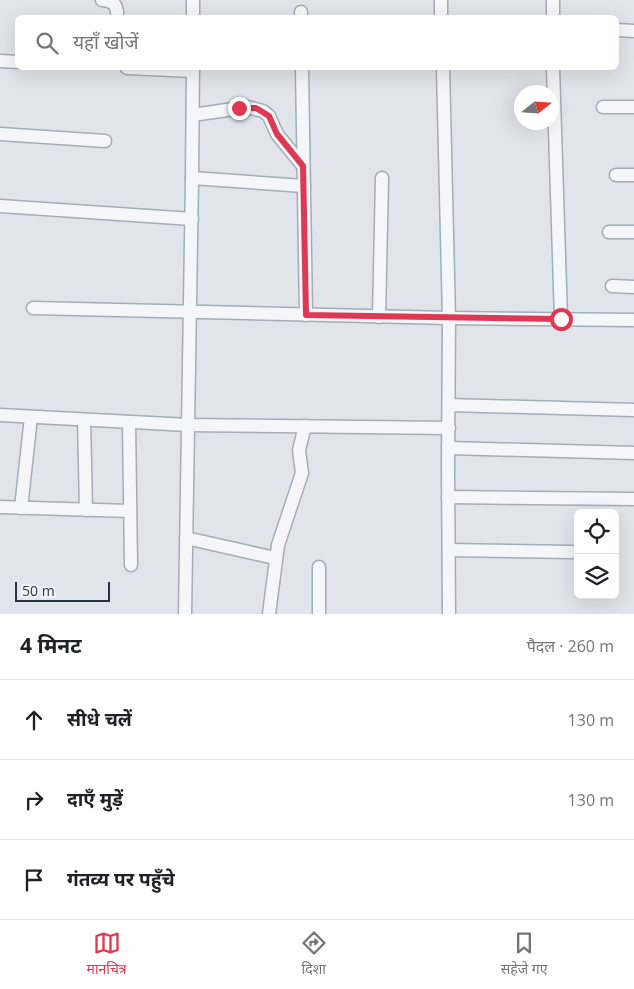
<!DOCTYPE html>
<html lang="hi">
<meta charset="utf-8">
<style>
:root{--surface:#fff;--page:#f2f2f2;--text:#202124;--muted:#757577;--line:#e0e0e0;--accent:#de3852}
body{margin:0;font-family:"Open Sans","Noto Sans Devanagari",sans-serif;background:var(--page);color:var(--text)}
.controls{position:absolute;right:15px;bottom:15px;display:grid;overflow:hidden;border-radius:8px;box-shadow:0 5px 20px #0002}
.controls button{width:45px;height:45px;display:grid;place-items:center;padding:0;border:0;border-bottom:1px solid var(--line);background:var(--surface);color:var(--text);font:25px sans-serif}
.compass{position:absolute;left:514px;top:85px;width:45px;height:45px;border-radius:50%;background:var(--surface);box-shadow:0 5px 20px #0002;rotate:73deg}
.scale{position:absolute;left:15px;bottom:12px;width:95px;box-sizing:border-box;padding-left:5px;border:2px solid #273245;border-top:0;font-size:14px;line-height:18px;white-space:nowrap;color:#273245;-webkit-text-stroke:4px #f1f4f8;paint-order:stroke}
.stop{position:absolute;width:15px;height:15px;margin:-11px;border:4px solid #de3852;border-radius:50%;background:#fff}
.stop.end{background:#de3852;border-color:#fff;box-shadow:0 1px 5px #0008}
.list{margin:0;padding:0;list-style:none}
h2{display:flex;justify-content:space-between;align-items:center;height:65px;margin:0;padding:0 20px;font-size:21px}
h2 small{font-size:16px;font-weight:400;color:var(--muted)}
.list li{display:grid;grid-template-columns:32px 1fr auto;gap:15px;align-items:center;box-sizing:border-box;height:80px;padding:0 20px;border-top:1px solid var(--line)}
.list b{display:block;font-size:19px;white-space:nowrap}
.list em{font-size:16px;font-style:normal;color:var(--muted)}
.icon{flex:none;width:28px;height:28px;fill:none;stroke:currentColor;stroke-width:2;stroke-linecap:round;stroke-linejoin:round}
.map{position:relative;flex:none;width:634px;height:614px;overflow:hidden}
.search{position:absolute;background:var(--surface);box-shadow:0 5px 20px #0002;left:15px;right:15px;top:15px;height:55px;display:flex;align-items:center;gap:12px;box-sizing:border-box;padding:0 18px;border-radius:8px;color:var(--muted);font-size:19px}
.sheet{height:305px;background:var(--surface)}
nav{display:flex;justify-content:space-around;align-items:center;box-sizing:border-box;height:70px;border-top:1px solid var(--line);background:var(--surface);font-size:14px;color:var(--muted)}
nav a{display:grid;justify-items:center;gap:2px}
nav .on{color:var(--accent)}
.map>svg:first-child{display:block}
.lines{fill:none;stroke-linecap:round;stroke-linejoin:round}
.minor-casing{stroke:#a5acb6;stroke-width:15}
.minor{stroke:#f4f6f9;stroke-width:12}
.route{stroke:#de3852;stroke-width:6}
</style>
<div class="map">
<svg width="634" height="614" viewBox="0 0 634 614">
<rect width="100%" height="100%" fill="#e1e5eb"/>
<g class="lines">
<defs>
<g id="minor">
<path d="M102,0C114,1 118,5 117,18"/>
<path d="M193,0V18"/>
<path d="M441,0V18"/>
<path d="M301,12V18"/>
<path d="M553,18V0"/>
<path d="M616,30L634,31"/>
<path d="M0,61L18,62"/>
<path d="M127,68L193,71"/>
<path d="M302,68L306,315"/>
<path d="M443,68L449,318L448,465L449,614"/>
<path d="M553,68L561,319"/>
<path d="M603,107H634"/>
<path d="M193,115L247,107L263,111L269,116L277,134L303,166"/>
<path d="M0,134L105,141"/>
<path d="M616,175H634"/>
<path d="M192,178L304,186"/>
<path d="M0,206L192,219"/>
<path d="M609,232H634"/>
<path d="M612,286L634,287"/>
<path d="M33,308L449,318L634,320"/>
<path d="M379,317L382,178"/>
<path d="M449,405L634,410"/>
<path d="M0,415L188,425L449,428"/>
<path d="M84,420L86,510"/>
<path d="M129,422L131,565"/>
<path d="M448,448L634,453"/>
<path d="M448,497L634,499"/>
<path d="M0,507L130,511"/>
<path d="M21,508L31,417"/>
<path d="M186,538L275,558"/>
<path d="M449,550L572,552"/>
<path d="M185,614L192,178L193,68"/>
<path d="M269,614L278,545L302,473L299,450L305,426"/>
<path d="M319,614V567"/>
</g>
</defs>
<use href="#minor" class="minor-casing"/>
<use href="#minor" class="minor"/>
</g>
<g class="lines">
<path class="route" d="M239,108H256L269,116L277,134L303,166L306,315L561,319"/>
</g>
</svg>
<div class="controls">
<button><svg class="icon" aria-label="locate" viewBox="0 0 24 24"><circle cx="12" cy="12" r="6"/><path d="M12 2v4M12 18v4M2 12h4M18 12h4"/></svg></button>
<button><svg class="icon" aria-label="layers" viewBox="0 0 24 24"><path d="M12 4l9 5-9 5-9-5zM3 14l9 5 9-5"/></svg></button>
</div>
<svg class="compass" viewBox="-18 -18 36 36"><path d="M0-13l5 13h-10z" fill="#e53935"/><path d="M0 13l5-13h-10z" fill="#757577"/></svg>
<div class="scale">50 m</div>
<div class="stop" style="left:561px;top:319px"></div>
<div class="stop end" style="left:239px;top:108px"></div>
<div class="search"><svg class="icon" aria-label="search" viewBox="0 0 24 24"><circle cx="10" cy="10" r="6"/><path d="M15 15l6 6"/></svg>यहाँ खोजें</div>
</div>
<section class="sheet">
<h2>4 मिनट<small>पैदल · 260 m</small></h2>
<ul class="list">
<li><svg class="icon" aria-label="ahead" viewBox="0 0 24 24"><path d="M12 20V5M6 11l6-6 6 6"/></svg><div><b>सीधे चलें</b></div><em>130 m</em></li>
<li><svg class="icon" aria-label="right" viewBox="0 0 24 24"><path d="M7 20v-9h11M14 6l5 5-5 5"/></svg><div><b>दाएँ मुड़ें</b></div><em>130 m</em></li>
<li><svg class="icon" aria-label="arrive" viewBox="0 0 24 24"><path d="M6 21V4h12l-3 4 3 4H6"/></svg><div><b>गंतव्य पर पहुँचे</b></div></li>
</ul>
</section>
<nav>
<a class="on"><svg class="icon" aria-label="map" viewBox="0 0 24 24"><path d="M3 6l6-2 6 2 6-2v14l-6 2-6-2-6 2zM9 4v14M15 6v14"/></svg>मानचित्र</a>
<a><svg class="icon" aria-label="directions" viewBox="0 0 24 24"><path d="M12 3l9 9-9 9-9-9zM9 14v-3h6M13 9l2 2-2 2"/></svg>दिशा</a>
<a><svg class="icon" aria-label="saved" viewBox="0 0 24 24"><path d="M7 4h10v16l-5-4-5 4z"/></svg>सहेजे गए</a>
</nav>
